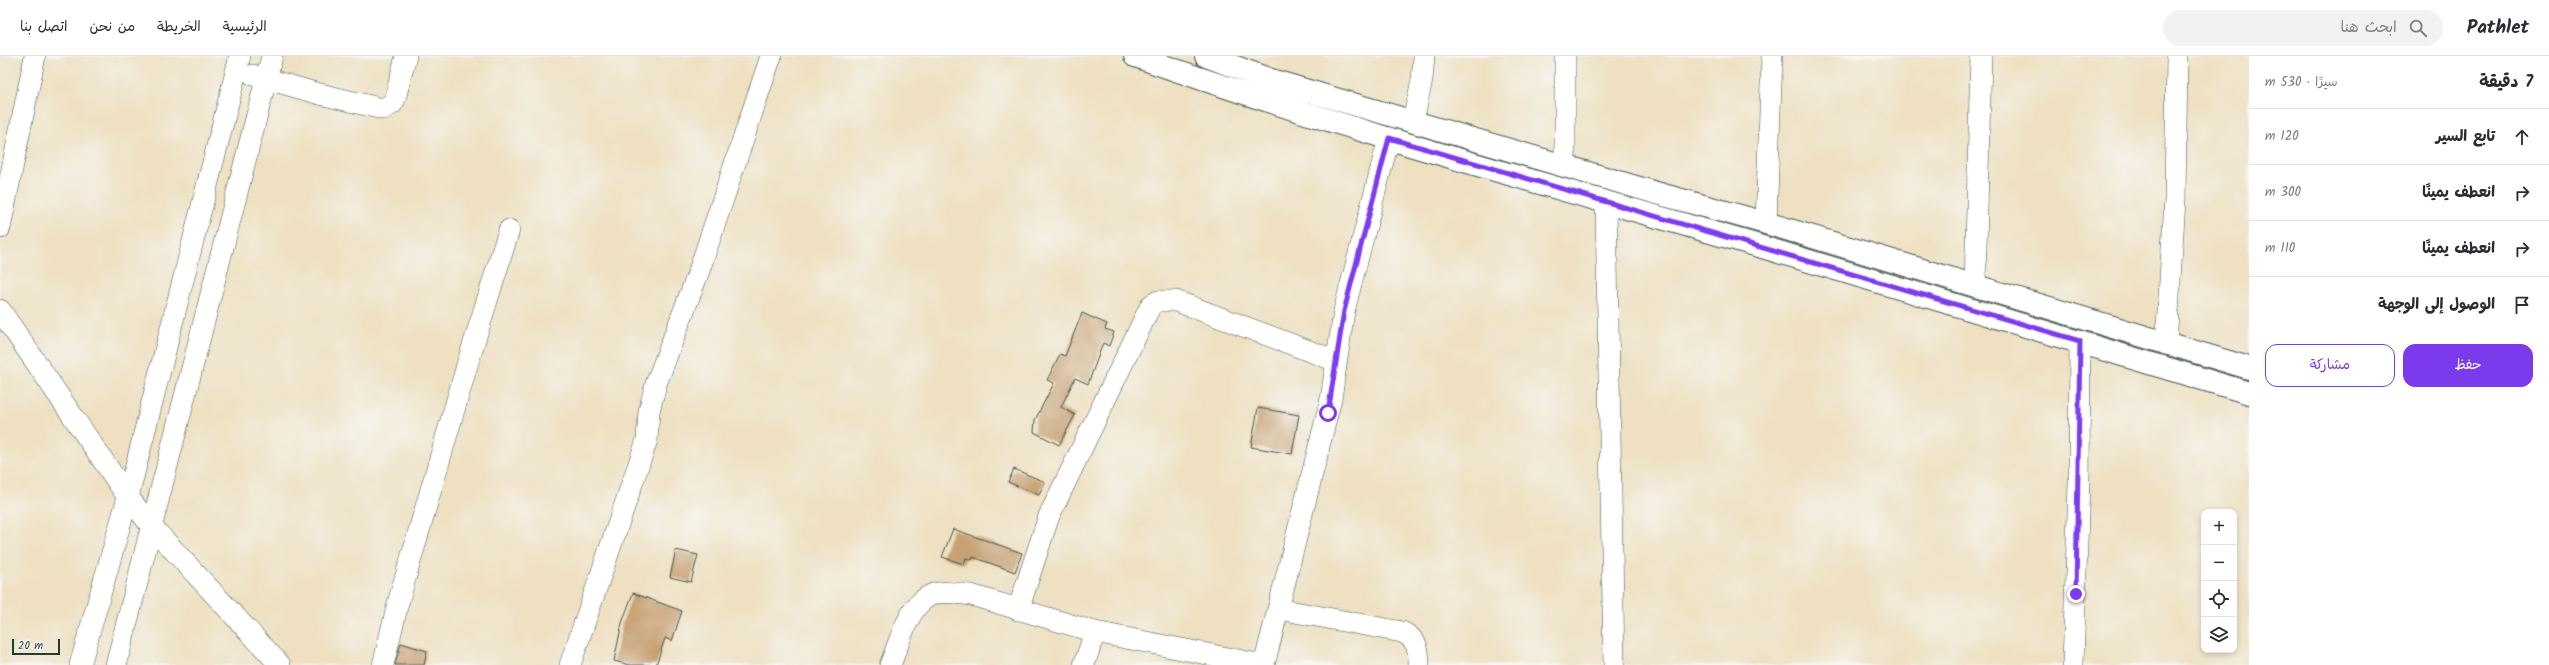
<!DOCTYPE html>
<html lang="ar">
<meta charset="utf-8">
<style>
:root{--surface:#fff;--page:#f2f2f3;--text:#2b2b33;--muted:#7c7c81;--line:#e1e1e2;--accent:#7c3aed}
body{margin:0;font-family:Kalam,"Playpen Sans Arabic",sans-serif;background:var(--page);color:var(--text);direction:rtl}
.controls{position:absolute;right:12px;bottom:12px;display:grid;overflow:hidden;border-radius:8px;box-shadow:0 2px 6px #0003}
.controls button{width:36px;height:36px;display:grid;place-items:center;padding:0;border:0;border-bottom:1px solid var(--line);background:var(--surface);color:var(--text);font:20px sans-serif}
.scale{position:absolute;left:12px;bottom:10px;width:48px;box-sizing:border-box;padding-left:4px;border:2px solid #1f3d34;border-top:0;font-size:11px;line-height:14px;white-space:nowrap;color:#1f3d34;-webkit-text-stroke:3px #f6f6f2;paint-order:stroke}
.stop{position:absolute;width:12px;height:12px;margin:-9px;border:3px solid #7c3aed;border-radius:50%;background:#fff}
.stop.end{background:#7c3aed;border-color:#fff;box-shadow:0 1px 4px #0008}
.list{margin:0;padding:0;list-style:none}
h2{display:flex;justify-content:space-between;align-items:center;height:52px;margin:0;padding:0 16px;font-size:17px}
h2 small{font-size:13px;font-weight:400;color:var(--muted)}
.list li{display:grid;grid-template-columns:26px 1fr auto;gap:12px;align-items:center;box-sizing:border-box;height:56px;padding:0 16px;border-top:1px solid var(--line)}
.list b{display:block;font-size:15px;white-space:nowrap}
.list em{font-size:13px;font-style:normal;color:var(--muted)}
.actions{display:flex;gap:8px;padding:12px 16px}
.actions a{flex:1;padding:9px 0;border:1px solid var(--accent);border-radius:12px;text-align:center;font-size:14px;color:var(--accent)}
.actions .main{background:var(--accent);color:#fff}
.icon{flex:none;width:22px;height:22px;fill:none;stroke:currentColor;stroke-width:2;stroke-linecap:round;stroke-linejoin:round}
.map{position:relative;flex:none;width:2249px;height:609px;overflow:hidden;direction:ltr}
header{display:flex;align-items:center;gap:24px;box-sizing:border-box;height:56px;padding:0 20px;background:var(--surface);border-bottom:1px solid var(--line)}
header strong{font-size:19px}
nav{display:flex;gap:22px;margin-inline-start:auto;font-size:14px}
.search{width:280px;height:36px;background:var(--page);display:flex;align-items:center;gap:10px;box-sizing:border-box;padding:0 14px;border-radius:22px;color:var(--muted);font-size:15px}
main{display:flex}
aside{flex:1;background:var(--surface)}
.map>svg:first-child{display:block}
.building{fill:#c7a173}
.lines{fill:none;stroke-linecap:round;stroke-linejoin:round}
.minor-casing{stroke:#3e5549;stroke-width:22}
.major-casing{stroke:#3e5549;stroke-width:24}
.minor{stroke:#fff;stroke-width:21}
.major{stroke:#fff;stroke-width:22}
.route{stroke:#7c3aed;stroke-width:5}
</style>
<header>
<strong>Pathlet</strong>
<div class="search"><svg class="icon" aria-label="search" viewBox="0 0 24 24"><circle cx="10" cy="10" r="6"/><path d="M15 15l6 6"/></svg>ابحث هنا</div>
<nav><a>الرئيسية</a><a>الخريطة</a><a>من نحن</a><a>اتصل بنا</a></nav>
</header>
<main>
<aside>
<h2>7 دقيقة<small>سيرًا · 530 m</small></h2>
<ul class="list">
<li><svg class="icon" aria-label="ahead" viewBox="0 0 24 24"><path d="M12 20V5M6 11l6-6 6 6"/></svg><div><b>تابع السير</b></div><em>120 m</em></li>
<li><svg class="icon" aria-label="right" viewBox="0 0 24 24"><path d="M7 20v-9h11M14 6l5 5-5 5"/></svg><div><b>انعطف يمينًا</b></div><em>300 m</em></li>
<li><svg class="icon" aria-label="right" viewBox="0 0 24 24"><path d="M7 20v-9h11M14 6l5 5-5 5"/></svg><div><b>انعطف يمينًا</b></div><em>110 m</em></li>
<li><svg class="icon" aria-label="arrive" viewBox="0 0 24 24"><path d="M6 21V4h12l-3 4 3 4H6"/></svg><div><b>الوصول إلى الوجهة</b></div></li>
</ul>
<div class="actions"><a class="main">حفظ</a><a>مشاركة</a></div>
</aside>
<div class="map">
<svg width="2249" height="609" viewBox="0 0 2249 609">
<rect width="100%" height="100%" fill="#f6f6f2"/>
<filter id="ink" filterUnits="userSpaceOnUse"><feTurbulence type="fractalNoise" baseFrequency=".025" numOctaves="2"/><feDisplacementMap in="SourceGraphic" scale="8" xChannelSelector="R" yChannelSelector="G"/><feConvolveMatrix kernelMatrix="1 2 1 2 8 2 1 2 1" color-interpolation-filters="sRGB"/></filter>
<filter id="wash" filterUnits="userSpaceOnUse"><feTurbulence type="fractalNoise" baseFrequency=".012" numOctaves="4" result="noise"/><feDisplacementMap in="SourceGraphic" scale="16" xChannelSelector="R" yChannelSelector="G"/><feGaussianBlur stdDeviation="0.9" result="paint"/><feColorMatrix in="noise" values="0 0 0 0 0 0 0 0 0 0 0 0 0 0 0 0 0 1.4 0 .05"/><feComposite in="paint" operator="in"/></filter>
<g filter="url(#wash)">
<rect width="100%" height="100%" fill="#eee0c1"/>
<g id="blocks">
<g class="building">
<path d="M1082,257L1107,268L1105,273L1114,276L1109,290L1103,287L1088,328L1075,322L1061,351L1075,359L1059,389L1034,376L1035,364L1054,327L1047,324L1060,298L1065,300Z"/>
<path d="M1258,352L1299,359L1292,398L1251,391Z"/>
<path d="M1014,413L1045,426L1039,439L1008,426Z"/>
<path d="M953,473L1022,497L1015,516L973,501L972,504L966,502L964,508L942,501Z"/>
<path d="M676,494L698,499L691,526L670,521Z"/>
<path d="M633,537L682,555L672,585L665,582L656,609H630L614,605L622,567Z"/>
<path d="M401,587L427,595L424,609H395Z"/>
</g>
</g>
</g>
<g filter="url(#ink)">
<use href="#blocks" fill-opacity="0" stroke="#3e5549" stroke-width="1"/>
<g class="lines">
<defs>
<g id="minor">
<path d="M1565,0V110"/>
<path d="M253,19L316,37L383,53L392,48L395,43L406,0"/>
<path d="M1413,65L1422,24L1424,0"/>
<path d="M1606,148L1614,609"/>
<path d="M1766,167L1772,0"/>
<path d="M0,172L35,0"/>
<path d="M1975,230L1981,0"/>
<path d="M0,254L128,441L153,472L280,609"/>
<path d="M2166,288L2175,144L2177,0"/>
<path d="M1279,553L1402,576C1417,583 1419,593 1419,609"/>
<path d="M1018,554L1049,460L1151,249L1158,245H1176L1336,305"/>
<path d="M80,609L128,441L240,0"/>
<path d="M116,609L272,0"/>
<path d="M383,609L398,547L468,306L509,174"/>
<path d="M570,609L647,384L649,355L656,328L699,215L771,0"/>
<path d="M890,609C900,586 909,543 937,537C949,535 960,538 971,539L1095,576L1263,609"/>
<path d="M1084,609L1095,576"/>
<path d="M1264,609L1331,343L1344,255L1389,82"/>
<path d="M2073,609L2079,426L2080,285"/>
</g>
<g id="major">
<path d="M1135,0C1341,73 1552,130 1762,191C1924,238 2086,289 2249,337"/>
<path d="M1206,0L1271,24L1660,138L1766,167L2249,312"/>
</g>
</defs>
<use href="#minor" class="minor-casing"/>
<use href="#major" class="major-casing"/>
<use href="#minor" class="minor"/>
<use href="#major" class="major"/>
</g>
</g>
<g class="lines" filter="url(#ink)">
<path class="route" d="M1328,357L1344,255L1389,82L2080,285L2076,538"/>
</g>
</svg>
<div class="controls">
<button>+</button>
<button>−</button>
<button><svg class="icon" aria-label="locate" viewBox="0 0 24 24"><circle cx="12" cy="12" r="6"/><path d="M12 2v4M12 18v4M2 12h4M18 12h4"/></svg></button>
<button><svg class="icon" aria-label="layers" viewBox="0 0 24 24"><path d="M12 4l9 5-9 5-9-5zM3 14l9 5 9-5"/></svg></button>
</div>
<div class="scale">20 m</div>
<div class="stop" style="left:1328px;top:357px"></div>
<div class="stop end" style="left:2076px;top:538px"></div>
</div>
</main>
